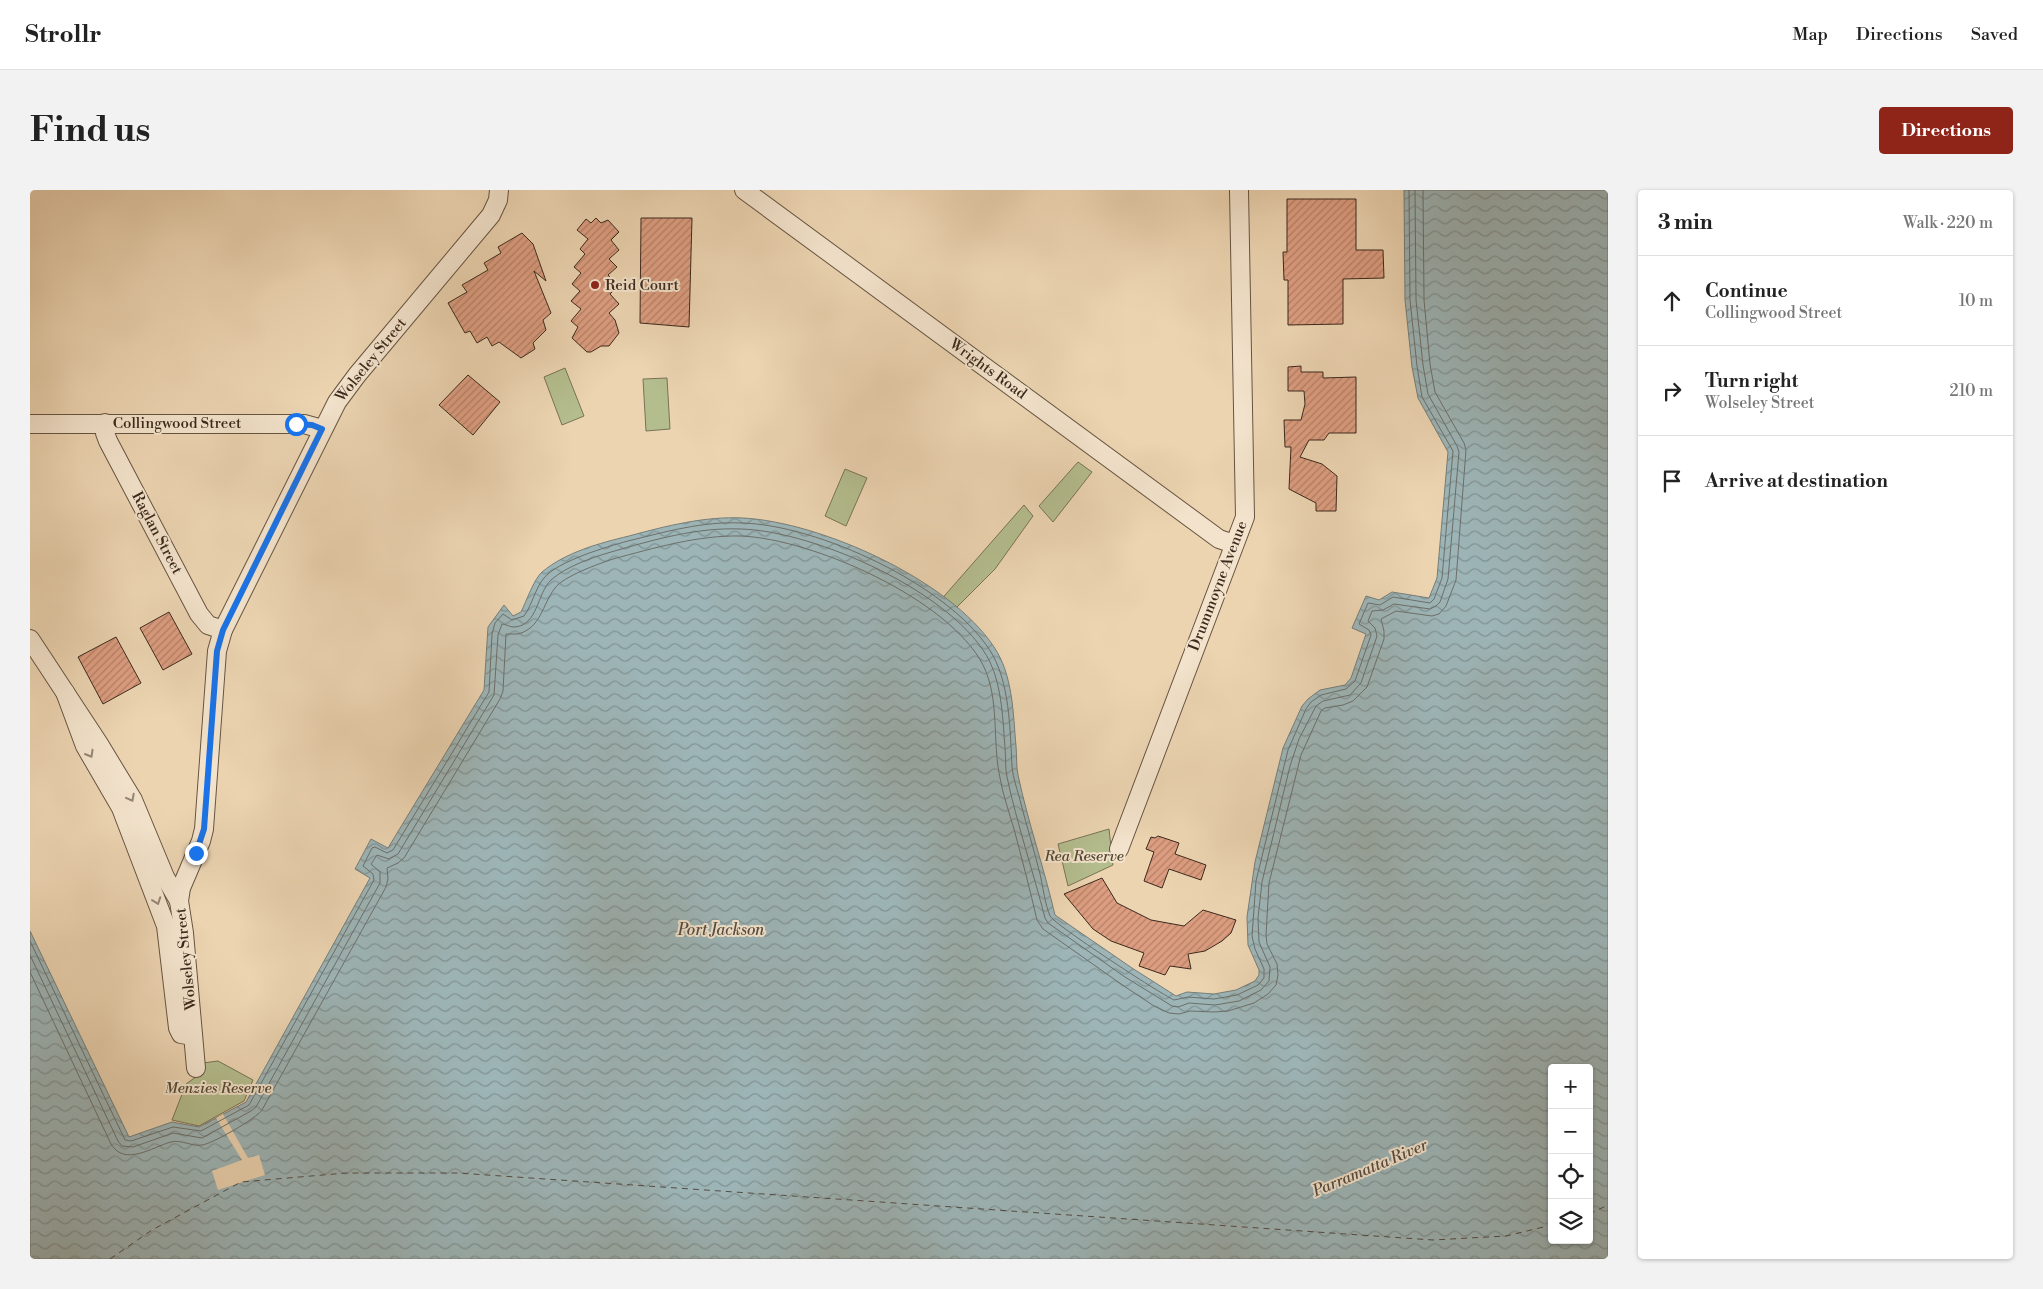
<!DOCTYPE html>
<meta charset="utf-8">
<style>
:root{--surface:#fff;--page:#f2f2f2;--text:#222;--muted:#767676;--line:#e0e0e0;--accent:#8f2418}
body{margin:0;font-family:"Libre Bodoni",serif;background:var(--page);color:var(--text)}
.controls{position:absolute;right:15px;bottom:15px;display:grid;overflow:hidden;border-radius:5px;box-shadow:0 1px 4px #0004}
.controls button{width:45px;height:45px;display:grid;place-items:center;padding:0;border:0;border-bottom:1px solid var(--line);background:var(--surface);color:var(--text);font:25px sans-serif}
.stop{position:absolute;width:15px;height:15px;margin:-11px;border:4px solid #1a73e8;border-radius:50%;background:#fff}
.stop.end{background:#1a73e8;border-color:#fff;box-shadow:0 1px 5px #0008}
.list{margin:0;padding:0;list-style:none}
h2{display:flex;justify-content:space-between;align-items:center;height:65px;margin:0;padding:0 20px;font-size:21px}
h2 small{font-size:16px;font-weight:400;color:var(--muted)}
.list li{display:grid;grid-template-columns:32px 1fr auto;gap:15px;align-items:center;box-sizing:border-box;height:90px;padding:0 20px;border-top:1px solid var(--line)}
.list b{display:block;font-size:19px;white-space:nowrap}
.list p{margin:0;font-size:16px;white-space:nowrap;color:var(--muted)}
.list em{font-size:16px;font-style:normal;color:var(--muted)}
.icon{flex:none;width:28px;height:28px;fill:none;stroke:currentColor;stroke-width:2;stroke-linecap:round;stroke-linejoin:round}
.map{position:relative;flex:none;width:1578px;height:1069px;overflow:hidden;border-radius:5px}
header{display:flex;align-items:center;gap:30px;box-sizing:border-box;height:70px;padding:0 25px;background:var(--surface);border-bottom:1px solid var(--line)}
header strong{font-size:24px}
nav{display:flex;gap:28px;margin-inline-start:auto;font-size:18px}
.intro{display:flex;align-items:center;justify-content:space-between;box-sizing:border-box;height:120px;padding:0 30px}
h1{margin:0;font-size:35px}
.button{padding:12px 22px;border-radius:5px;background:var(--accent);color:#fff;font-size:18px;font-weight:700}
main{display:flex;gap:30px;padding:0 30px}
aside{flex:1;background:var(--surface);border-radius:5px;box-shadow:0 1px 4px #0004}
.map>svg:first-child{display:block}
.green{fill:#b4bd8e;stroke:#787355}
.water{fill:url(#water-waves);stroke:#767d79;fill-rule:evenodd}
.pier{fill:#ecd4b1}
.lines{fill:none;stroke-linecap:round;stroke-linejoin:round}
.shore{stroke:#6c6f6a;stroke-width:1}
.ferry{stroke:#544c43;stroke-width:1;stroke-dasharray:6 5;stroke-linecap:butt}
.building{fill:url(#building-hatch);stroke:#3b291c}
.minor-casing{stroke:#675441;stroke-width:20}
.minor{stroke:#f3e3cc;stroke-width:18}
.oneway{stroke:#978674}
.route{stroke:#1a73e8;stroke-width:6}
.poi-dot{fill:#8f2418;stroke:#f3e3cc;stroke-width:2}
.labels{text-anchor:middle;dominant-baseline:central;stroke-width:4;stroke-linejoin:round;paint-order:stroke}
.poi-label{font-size:15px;fill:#3b291c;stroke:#f3e3cc;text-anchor:start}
.street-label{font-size:15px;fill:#3b291c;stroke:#f3e3cc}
.park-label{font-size:15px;font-style:italic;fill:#534733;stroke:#f3e3cc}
.water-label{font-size:16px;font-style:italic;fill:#544c43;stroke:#f3e3cc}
</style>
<header>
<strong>Strollr</strong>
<nav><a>Map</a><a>Directions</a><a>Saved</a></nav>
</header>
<div class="intro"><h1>Find us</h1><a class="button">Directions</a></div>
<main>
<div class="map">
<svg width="1578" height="1069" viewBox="0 0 1578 1069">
<defs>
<pattern id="water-waves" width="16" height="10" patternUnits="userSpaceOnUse" patternTransform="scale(1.25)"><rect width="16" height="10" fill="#9db5b7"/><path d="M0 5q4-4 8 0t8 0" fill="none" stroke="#819394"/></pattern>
<pattern id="building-hatch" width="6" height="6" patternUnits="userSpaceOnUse" patternTransform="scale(1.25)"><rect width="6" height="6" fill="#dd9d80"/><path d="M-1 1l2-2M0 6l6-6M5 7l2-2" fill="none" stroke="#b48068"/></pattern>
</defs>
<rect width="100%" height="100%" fill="#ecd4b1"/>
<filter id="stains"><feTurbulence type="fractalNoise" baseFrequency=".004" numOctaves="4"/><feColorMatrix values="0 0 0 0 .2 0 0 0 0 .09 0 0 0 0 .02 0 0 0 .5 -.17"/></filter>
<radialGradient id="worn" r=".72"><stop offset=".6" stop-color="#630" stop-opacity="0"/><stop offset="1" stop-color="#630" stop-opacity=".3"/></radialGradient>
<g class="green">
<path d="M535,178L554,226L532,235L514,187Z"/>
<path d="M637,188L640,239L616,241L613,189Z"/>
<path d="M1048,272L1062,282L1023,332L1009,316Z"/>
<path d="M815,279L837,288L816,336L795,326Z"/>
<path d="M994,315L1003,326L965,379L923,421L909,412Z"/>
<path d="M1079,639L1083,675L1038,696L1028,654Z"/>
<path d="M188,871L223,890L214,911L169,936L142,930L156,894L170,884L173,873Z"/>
</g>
<path class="water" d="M1374,0H1578V1069H0V741L99,947L142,932L169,937L216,912L340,688L325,679L341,649L358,658L454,500L458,437L474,415L483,426L491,422C496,412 504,389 512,382C536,362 570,353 599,346C636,336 675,326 713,328C791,332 920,390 964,457C983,485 983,523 986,556C987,566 986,576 988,585C998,632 1014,678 1025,725L1102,778L1146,806L1157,802L1184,804L1206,800L1225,791L1229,785V780L1218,755L1217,727L1225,672L1253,558L1272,516L1278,509L1290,500L1315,495L1321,488L1336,444L1322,438L1336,406L1349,410L1362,402L1399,408L1407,388L1418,262L1388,208L1382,177L1375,110ZM1522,878H1559V1050H1522Z"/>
<path class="pier" d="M193,924L218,968L229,965L235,985L188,1000L182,981L212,970L186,928Z"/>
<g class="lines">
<g class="shore">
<path d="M0,751L95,950L101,951L143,937L171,941L219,915L344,690L343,684L333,676L342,658L345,657L357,663L363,660L459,502L462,444L465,433L473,424L482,430L494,426C502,415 505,399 514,388C528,371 576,357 598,351C635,342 673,331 712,333C788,335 916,394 959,459C980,490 980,540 982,576C983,589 988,601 991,614C997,637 1004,660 1010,684C1013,697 1015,714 1020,726C1025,735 1129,803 1144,810L1158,807L1184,809L1207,805L1228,795L1234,788V779L1225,759L1222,746L1226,691L1258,560L1276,519L1281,512L1291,505L1316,499L1325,491L1341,445L1339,440L1329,434L1338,413L1350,415L1363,407L1400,413L1404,409L1412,388L1423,261L1392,207L1387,176L1380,110L1379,0"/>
<path d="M0,765L88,951L92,956L103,957L143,943L172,948L221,921L226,917L350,693V682L341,674L347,665L359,669L368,664L464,505L468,445L472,434C476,434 479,437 484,437C508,436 507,403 521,390C537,376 561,368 581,362C623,350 667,337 711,339C785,341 926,403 960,472C972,497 973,531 975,558C976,568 975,578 977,587C987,634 1003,681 1015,728L1018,733L1095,787L1142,816L1148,817L1159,813L1185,815L1209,811L1231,800L1239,791L1240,777L1229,752L1228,728L1232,692L1260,576L1269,549L1286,516L1293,511L1320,505L1331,493L1347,446L1345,438L1338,431L1342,421L1353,420L1364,414L1400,419L1406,416L1410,412L1418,389L1429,262L1427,256L1398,204L1393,175L1386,110L1385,0"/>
<path d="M0,782L81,954C95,977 122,957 141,952C151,949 162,957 172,955C182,954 227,928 232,920L356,697L358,689L357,678L368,673L374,668L470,509L473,501L476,444C479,444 484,444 488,444C511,438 512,415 525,398C534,386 568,374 583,369C624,358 668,345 711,346C783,349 919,409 953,475C970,509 962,551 970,588C973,605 979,622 984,639C992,669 1000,700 1007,730L1013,739L1091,794L1124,816L1139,823L1149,824L1160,821L1184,822L1198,821L1224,813L1238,804L1246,795L1248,785L1247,774L1237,754L1236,745L1239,693L1271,565L1291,521L1295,518L1313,515L1323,511L1337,497L1354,449V441L1351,429L1366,421L1402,426L1409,424L1416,416L1426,390L1436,260L1434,253L1405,202L1400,174L1394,110L1393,0"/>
</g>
<g class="ferry">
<path d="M1559,1024L1578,1015"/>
<path d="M80,1069L122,1040L211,992L316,983H428L1403,1050L1476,1046L1522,1035"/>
</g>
</g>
<g class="building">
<path d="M1257,9H1326V60H1353L1354,88L1313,89V134L1258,135V90H1254L1253,62H1257Z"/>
<path d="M566,28L571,33L578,30L589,42L581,50L589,60L579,69L587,77L578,85L588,96L580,104L589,114L579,123L585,130L589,143L579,156H571L561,162H557L542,148L548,137L541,131L551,119L541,111L550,101L542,94L551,83L544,77L555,64L550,59L558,49L547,40L556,29L561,33Z"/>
<path d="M611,28H662L659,137L610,133Z"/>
<path d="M492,43L503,54L516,91L504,81L521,123L513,130L516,140L503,153L505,159L491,168L469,152L462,156L457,147L447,153L440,141L435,143L418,113L437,102L432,95L458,80L454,73L471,63L468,57Z"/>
<path d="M1271,176V182H1293V188L1326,187V243H1299L1294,250H1279L1270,267L1292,274L1307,286L1306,321H1286V313L1259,299L1261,257H1255L1254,230H1271L1275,214L1274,201H1258V177Z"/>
<path d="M438,185L470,212L443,245L409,215Z"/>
<path d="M139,422L162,464L133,480L110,438Z"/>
<path d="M86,447L111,493L73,514L48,467Z"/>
<path d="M1128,646L1149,653L1145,664L1176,675L1171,690L1139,679L1132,698L1114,691L1124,662L1116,659L1121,647L1125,648Z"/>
<path d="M1072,688L1087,713L1121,730L1154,736L1173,720L1206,730L1201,743L1192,751L1175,761L1158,764L1161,779L1140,776L1135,785L1109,776L1114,763L1081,751L1063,739L1034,704Z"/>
</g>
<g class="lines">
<defs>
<g id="minor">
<path d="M714,0L1189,349L1204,354"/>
<path d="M75,233V243L78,251L169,424L178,435L193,440"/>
<path d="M0,234H274L292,239"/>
<path d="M0,449L69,554L103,610L135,687L149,711"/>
<path d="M35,502L55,556L91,618L136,736L148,838L151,844L163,846"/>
<path d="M1089,659L1215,327L1209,0"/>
<path d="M166,878L154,743L149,711L151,698L171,651L174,639L187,461L193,440L307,212L327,185L461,25L468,10L469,0"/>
</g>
</defs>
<use href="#minor" class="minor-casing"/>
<use href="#minor" class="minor"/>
</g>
<defs><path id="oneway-chevron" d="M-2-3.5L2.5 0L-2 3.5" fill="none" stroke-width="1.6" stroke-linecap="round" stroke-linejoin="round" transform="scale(1.25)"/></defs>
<g class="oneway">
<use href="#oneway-chevron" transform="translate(60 564) rotate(60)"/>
<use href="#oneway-chevron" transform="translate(101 608) rotate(62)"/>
<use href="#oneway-chevron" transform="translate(127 711) rotate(70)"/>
</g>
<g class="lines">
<path class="route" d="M166,663L174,639L187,461L193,440L292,239L282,235L266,234"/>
</g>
<circle class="poi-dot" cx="565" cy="95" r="5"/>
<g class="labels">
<g class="poi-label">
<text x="575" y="95">Reid Court</text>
</g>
<g class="street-label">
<text transform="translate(341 170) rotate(-51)">Wolseley Street</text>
<text transform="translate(958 179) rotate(36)">Wrights Road</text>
<text x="147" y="233">Collingwood Street</text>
<text transform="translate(127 343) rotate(62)">Raglan Street</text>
<text transform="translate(1188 396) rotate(-69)">Drummoyne Avenue</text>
<text transform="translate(156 769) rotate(-96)">Wolseley Street</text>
</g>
<g class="park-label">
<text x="1054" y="666">Rea Reserve</text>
<text x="188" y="898">Menzies Reserve</text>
</g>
<g class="water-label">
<text x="691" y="740">Port Jackson</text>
<text transform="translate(1340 978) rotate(-23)">Parramatta River</text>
</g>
</g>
<rect width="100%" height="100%" filter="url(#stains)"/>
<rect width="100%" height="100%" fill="url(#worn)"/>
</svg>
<div class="controls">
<button>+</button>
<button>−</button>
<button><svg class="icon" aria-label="locate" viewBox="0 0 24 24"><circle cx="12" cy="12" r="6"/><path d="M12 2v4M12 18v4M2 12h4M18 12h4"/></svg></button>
<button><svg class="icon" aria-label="layers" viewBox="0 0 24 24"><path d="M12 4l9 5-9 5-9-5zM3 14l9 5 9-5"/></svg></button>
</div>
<div class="stop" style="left:266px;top:234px"></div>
<div class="stop end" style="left:166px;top:663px"></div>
</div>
<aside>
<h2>3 min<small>Walk · 220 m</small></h2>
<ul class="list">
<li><svg class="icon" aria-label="ahead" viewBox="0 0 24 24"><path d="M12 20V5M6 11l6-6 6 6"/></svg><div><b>Continue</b><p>Collingwood Street</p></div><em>10 m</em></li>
<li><svg class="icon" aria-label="right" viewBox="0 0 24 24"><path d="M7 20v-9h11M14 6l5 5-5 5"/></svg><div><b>Turn right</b><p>Wolseley Street</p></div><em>210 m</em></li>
<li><svg class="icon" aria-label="arrive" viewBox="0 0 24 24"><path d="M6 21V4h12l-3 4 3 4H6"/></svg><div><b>Arrive at destination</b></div></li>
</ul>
</aside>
</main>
